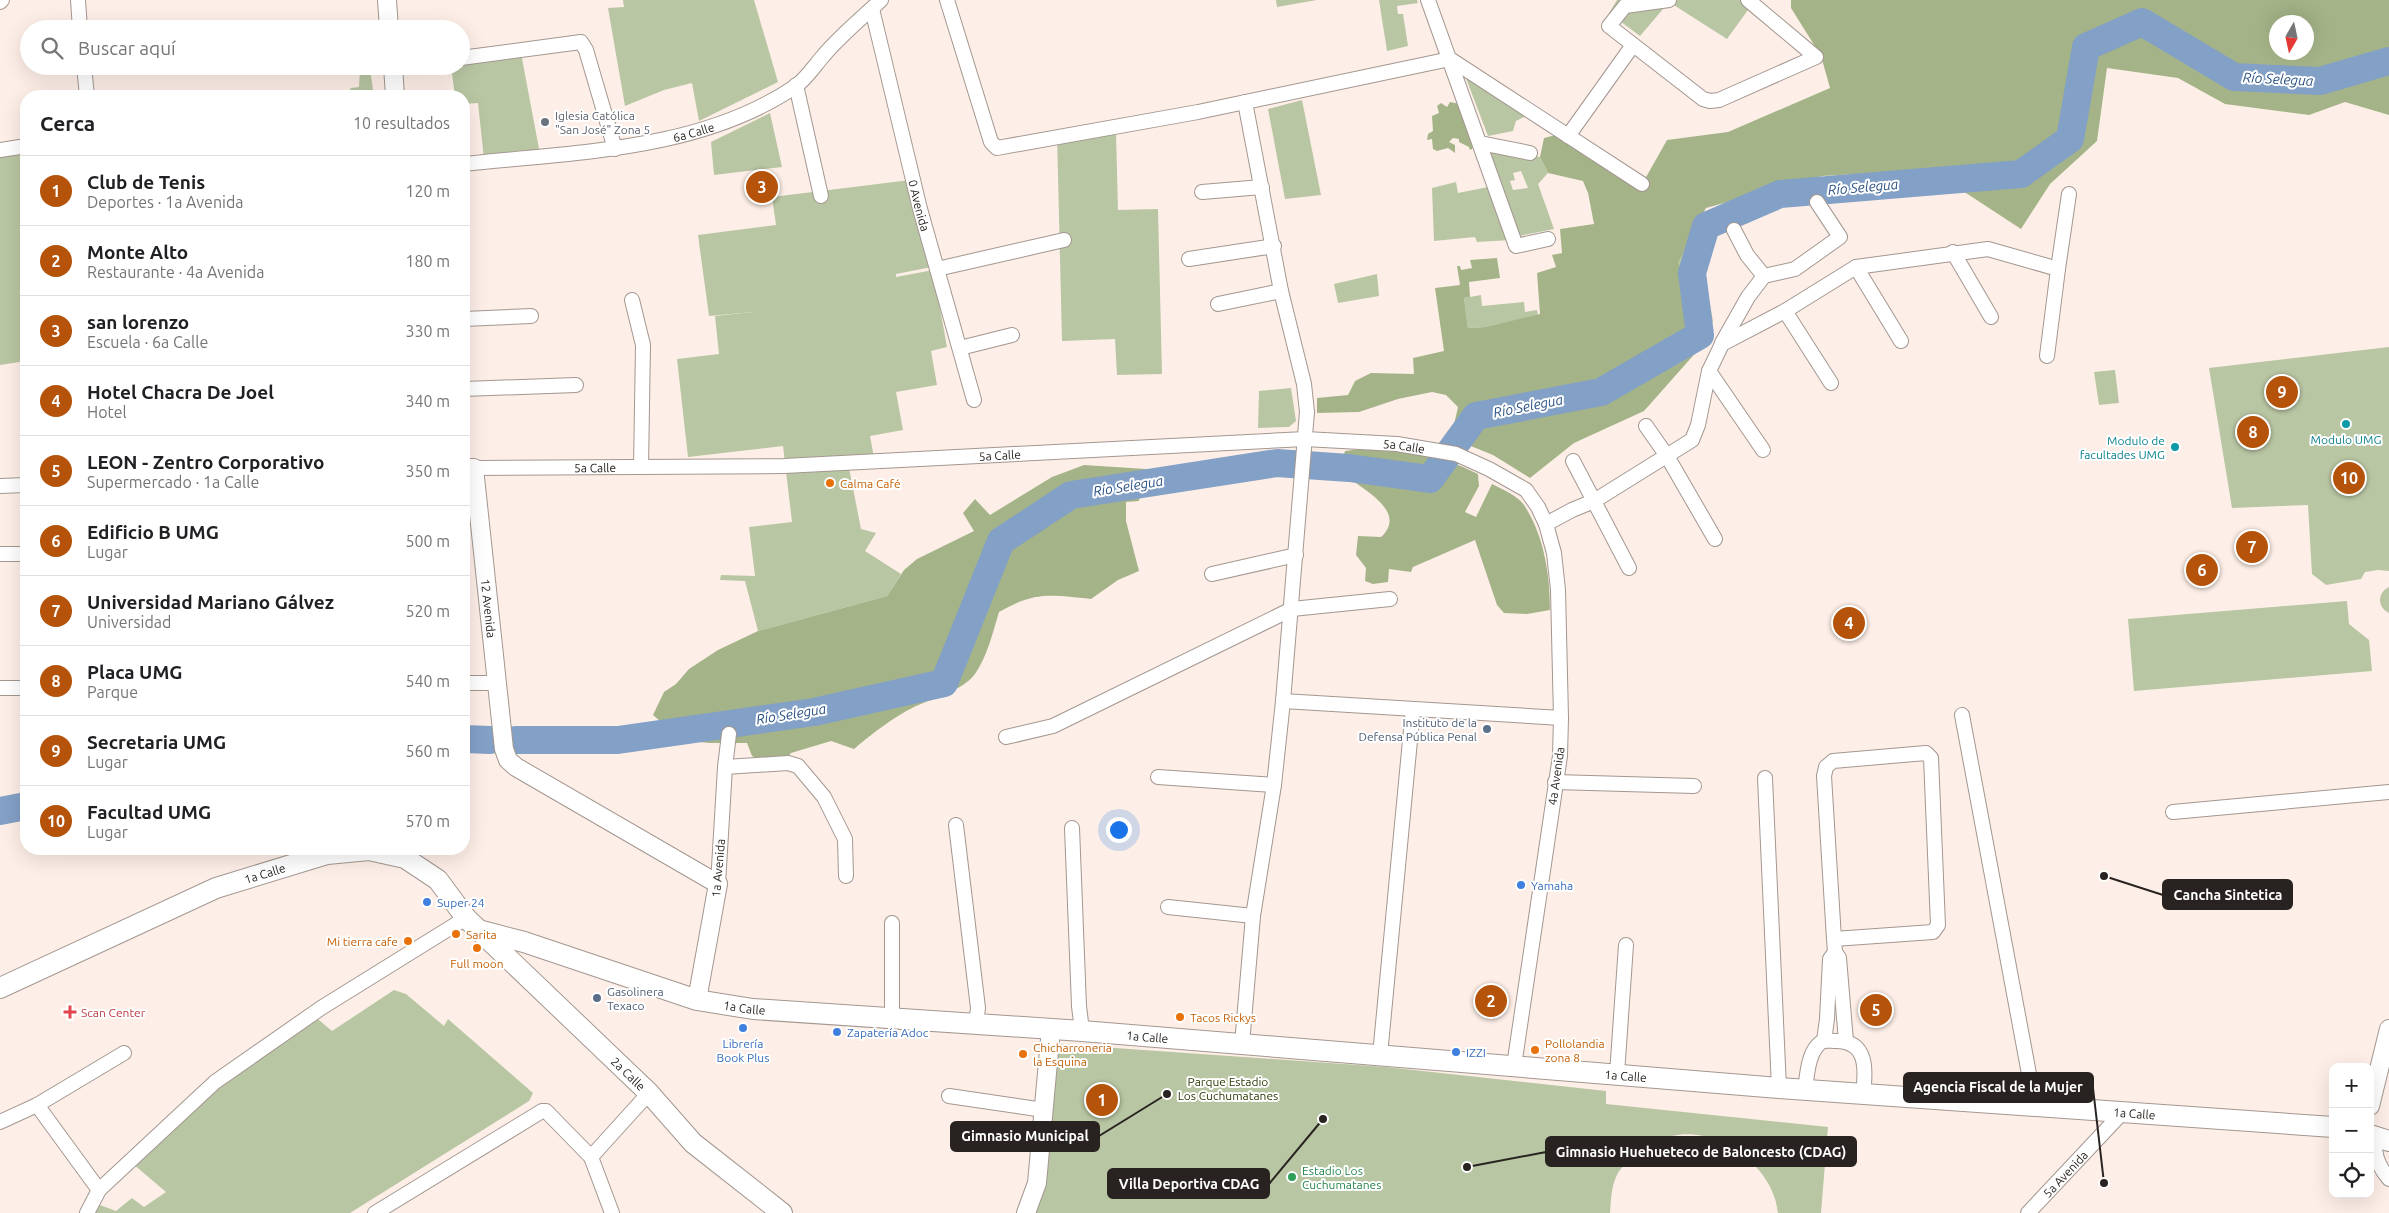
<!DOCTYPE html>
<html lang="es">
<meta charset="utf-8">
<style>
:root{--surface:#fff;--page:#f2f2f2;--text:#202124;--muted:#757577;--line:#e0e0e0;--accent:#b45309}
body{margin:0;font-family:Ubuntu,sans-serif;background:var(--page);color:var(--text)}
.controls{position:absolute;right:15px;bottom:15px;display:grid;overflow:hidden;border-radius:10px;box-shadow:0 5px 20px #0002}
.controls button{width:45px;height:45px;display:grid;place-items:center;padding:0;border:0;border-bottom:1px solid var(--line);background:var(--surface);color:var(--text);font:25px sans-serif}
.compass{position:absolute;left:2269px;top:15px;width:45px;height:45px;border-radius:50%;background:var(--surface);box-shadow:0 5px 20px #0002;rotate:189deg}
.you{position:absolute;left:1118px;top:829px;width:18px;height:18px;margin:-12px;border:4px solid #fff;border-radius:50%;background:#1a73e8;box-shadow:0 0 0 8px #1a73e833}
.badge{display:grid;place-items:center;width:32px;height:32px;border-radius:50%;background:var(--accent);color:#fff;font-size:16px;font-weight:700}
.pin{position:absolute;translate:-50% -50%;border:2px solid #fff;box-shadow:0 1px 5px #0006}
.list{margin:0;padding:0;list-style:none}
h2{display:flex;justify-content:space-between;align-items:center;height:65px;margin:0;padding:0 20px;font-size:21px}
h2 small{font-size:16px;font-weight:400;color:var(--muted)}
.list li{display:grid;grid-template-columns:32px 1fr auto;gap:15px;align-items:center;box-sizing:border-box;height:70px;padding:0 20px;border-top:1px solid var(--line)}
.list b{display:block;font-size:19px;white-space:nowrap}
.list p{margin:0;font-size:16px;white-space:nowrap;color:var(--muted)}
.list em{font-size:16px;font-style:normal;color:var(--muted)}
.icon{flex:none;width:28px;height:28px;fill:none;stroke:currentColor;stroke-width:2;stroke-linecap:round;stroke-linejoin:round}
.map{position:relative;flex:none;width:2389px;height:1213px;overflow:hidden}
.search{position:absolute;background:var(--surface);box-shadow:0 5px 20px #0002;left:20px;top:20px;width:450px;height:55px;display:flex;align-items:center;gap:12px;box-sizing:border-box;padding:0 18px;border-radius:28px;color:var(--muted);font-size:19px}
.panel{position:absolute;background:var(--surface);box-shadow:0 5px 20px #0002;left:20px;top:90px;width:450px;height:765px;border-radius:20px}
.map>svg:first-child{display:block}
.green{fill:#b9c6a3;fill-rule:evenodd}
.forest{fill:#a5b488;fill-rule:evenodd}
.lines{fill:none;stroke-linecap:round;stroke-linejoin:round}
.river{stroke:#83a0c6;stroke-width:28}
.minor-casing{stroke:#a39790;stroke-width:16}
.tertiary-casing{stroke:#a39790;stroke-width:20}
.secondary-casing{stroke:#a39790;stroke-width:22}
.minor{stroke:#fff;stroke-width:14}
.tertiary{stroke:#fff;stroke-width:18}
.secondary{stroke:#fff;stroke-width:20}
.worship-dot{fill:#6b7280;stroke:#fff;stroke-width:2}
.culture-dot{fill:#0f9aa8;stroke:#fff;stroke-width:2}
.food-dot{fill:#e8710a;stroke:#fff;stroke-width:2}
.service-dot{fill:#5c6f8a;stroke:#fff;stroke-width:2}
.shop-dot{fill:#3f7fe0;stroke:#fff;stroke-width:2}
.health-dot{fill:#e0444e;stroke:#fff;stroke-width:2}
.leisure-dot{fill:#2e9e5b;stroke:#fff;stroke-width:2}
.labels{text-anchor:middle;dominant-baseline:central;stroke-width:4;stroke-linejoin:round;paint-order:stroke}
.worship-label{font-size:12px;fill:#5b616d;stroke:#fff;text-anchor:start}
.street-label{font-size:12px;fill:#282320;stroke:#fff}
.culture-label{font-size:12px;fill:#0d838f;stroke:#fff}
.food-label{font-size:12px;fill:#c56008;stroke:#fff;text-anchor:start}
.service-label{font-size:12px;fill:#4e5e75;stroke:#fff;text-anchor:end}
.shop-label{font-size:12px;fill:#366cbe;stroke:#fff;text-anchor:start}
.health-label{font-size:12px;fill:#be3a42;stroke:#fff;text-anchor:start}
.park-label{font-size:12px;fill:#2e3c07;stroke:#fff}
.leisure-label{font-size:12px;fill:#27864d;stroke:#fff;text-anchor:start}
.water-label{font-size:14px;font-style:italic;fill:#2c5385;stroke:#fff}
.leader{fill:none;stroke:#282320;stroke-width:2}
.callout-dot{fill:#282320;stroke:#fff;stroke-width:2}
.callout{fill:#282320;stroke:#282320;stroke-width:2}
.callout-label{font-size:14px;text-anchor:middle;font-weight:bold;fill:#fff}
</style>
<div class="map">
<svg width="2389" height="1213" viewBox="0 0 2389 1213">
<rect width="100%" height="100%" fill="#fdefe7"/>
<g class="green">
<path d="M623,0H754L778,82L699,121L692,83L664,90L625,106L608,8L624,7Z"/>
<path d="M1276,0H1317L1277,7Z"/>
<path d="M1379,0H1417L1418,3L1397,6L1398,14H1403L1408,46L1387,51Z"/>
<path d="M1617,0H1749L1753,3L1727,39L1669,2L1640,36L1609,13Z"/>
<path d="M521,53L540,154L484,159L478,103L464,104V96H455L451,66H461V62Z"/>
<path d="M360,69H370L374,96H346L351,88L359,87Z"/>
<path d="M1464,73L1526,116L1516,121L1513,131L1488,136Z"/>
<path d="M1302,100L1321,195L1285,199L1268,109Z"/>
<path d="M770,113L782,167L714,175L711,142Z"/>
<path d="M1116,133L1118,210L1158,209L1162,374L1117,375L1115,339L1062,341L1057,135Z"/>
<path d="M1488,148L1540,157L1548,173L1538,184L1554,229L1519,236L1510,207ZM1521,171L1528,188L1513,190L1510,181L1515,180L1513,173Z"/>
<path d="M26,150V361L0,365V154Z"/>
<path d="M1937,175L2022,180L1947,190L1910,186L1813,194L1772,204L1709,231L1702,260L1713,321L1702,341L1606,396L1477,421L1459,447L1452,443L1459,427L1678,263L1696,217L1765,188Z"/>
<path d="M910,180L932,267L896,274V277L933,270L947,347L931,351L937,385L896,392L903,430L870,436L875,463L849,468L861,529L876,533L865,551L901,574L887,596L758,631L745,581L720,580L721,575L755,576L749,527L792,522L783,446L688,457L677,359L719,354L715,316L753,312L709,316L698,235L776,225L772,197Z"/>
<path d="M1456,182L1458,193L1488,187L1511,240L1477,242L1475,237L1434,241L1432,188Z"/>
<path d="M1377,274L1379,296L1338,303L1334,284Z"/>
<path d="M1481,295L1482,306L1524,302L1525,312L1537,310L1538,315L1485,327L1468,328L1464,298Z"/>
<path d="M2389,347V571L2378,570L2365,572L2361,579L2326,585L2312,574L2308,505L2232,508L2209,368Z"/>
<path d="M2115,370L2119,403L2099,405L2094,372Z"/>
<path d="M1291,388L1296,421L1289,427L1258,428L1259,391Z"/>
<path d="M2389,587V613C2377,607 2377,593 2389,587Z"/>
<path d="M2347,601L2349,624L2369,640L2372,671L2134,691L2128,619Z"/>
<path d="M394,990L406,994L444,1026L448,1019L533,1093L529,1101L350,1213H92V1202L116,1211L132,1198L144,1207L166,1192L126,1158L313,1015L332,1031Z"/>
<path d="M1044,1043L1386,1067L1606,1091V1104L1828,1127L1821,1213H1778C1774,1167 1718,1125 1672,1136C1659,1139 1649,1145 1638,1154C1631,1160 1621,1166 1617,1175C1611,1187 1611,1201 1610,1213H1028Z"/>
</g>
<g class="forest">
<path d="M1791,0H2389V115L2345,102L2309,115L2225,104L2178,78L2107,68L2097,141L2050,184L2021,229L1966,193L1908,171L1822,176L1706,208L1678,263L1708,313L1699,349L1644,411L1574,443L1530,478L1493,455L1451,438L1458,407L1446,395L1432,392L1398,399L1359,412L1317,413V398L1348,395L1355,381L1371,373L1414,374L1413,358L1444,351L1435,288L1460,285L1457,266H1460L1461,270L1472,268L1470,260L1497,258L1500,278L1469,282L1470,297L1464,298L1468,328L1485,327L1540,314L1537,273L1556,267L1552,255L1562,253L1560,229L1594,224L1588,193L1583,181L1548,173L1540,157L1544,138L1556,135L1641,186L1667,140L1728,132L1830,88L1821,56L1791,8ZM2276,22H2306V52H2276Z"/>
<path d="M1450,102L1460,104L1472,139V149L1470,150L1469,147L1459,142V139L1453,138L1449,142L1455,145V153L1448,148L1437,151L1433,149L1432,139L1427,140L1428,134L1433,131L1432,116L1439,113L1437,106L1441,103L1447,107Z"/>
<path d="M1360,449C1408,452 1435,452 1478,474L1479,486L1465,512L1476,517L1492,484C1502,489 1518,496 1524,505C1544,535 1550,575 1550,610L1527,614L1504,613L1497,605L1475,540L1413,567L1411,572L1389,569L1388,582L1373,584L1365,581L1366,568L1356,555L1358,536L1381,537C1408,512 1364,490 1346,476L1343,457L1345,451Z"/>
<path d="M1084,465L1146,469L1139,501L1126,502V521L1139,571L1118,580L1091,599C1051,595 1035,591 999,612C993,632 987,657 975,674C961,692 935,697 914,707C892,718 873,733 854,749L831,741L791,753L778,768L752,756L747,743H709L682,740L653,715L664,692L676,684L689,669L718,650L758,631L887,596L904,570L917,559L974,531L963,513L975,499L990,515L1052,477Z"/>
</g>
<g class="lines">
<g class="river">
<path d="M464,739L490,740"/>
<path d="M515,740H618L814,712L944,683L1001,541L1071,495L1277,463L1349,468L1430,479L1476,416L1601,392L1700,335L1692,273L1706,226L1780,194L2021,174L2070,139L2086,47L2142,22L2234,77L2320,81L2389,61"/>
<path d="M0,811L26,806"/>
</g>
<defs>
<g id="minor">
<path d="M78,0L80,29"/>
<path d="M947,0L991,142L997,148L1198,112L1450,59L1642,184"/>
<path d="M1428,0L1516,246L1548,239"/>
<path d="M1669,0L1625,6L1609,26L1703,99L1710,101L1719,100L1816,57L1748,0"/>
<path d="M0,2L2,0"/>
<path id="s1" d="M872,9L920,209L974,400"/>
<path d="M461,58L581,42L586,50L615,149"/>
<path d="M84,66L87,96"/>
<path d="M796,85L821,196"/>
<path d="M1568,136L1633,45"/>
<path d="M1480,143L1530,153"/>
<path d="M0,150L26,146"/>
<path id="s2" d="M464,164C574,152 701,151 796,86C807,78 815,65 824,55C841,35 862,18 881,0"/>
<path d="M1202,192L1262,187"/>
<path d="M1734,230L1747,255L1764,276"/>
<path d="M1953,252L1991,317"/>
<path d="M1189,259L1274,246"/>
<path d="M1856,267L1901,341"/>
<path d="M937,269L1064,240"/>
<path d="M2058,269L2069,194"/>
<path d="M632,300L643,345L641,467"/>
<path d="M1218,304L1281,291"/>
<path d="M1785,311L1831,383"/>
<path d="M464,319L531,316"/>
<path d="M1722,343L1748,297L1764,276L1795,269L1840,237L1817,202"/>
<path d="M960,348L1012,335"/>
<path d="M1709,371L1763,450"/>
<path d="M464,389L576,385"/>
<path d="M1646,426L1667,456L1715,539"/>
<path d="M1573,461L1629,568"/>
<path id="s3" d="M474,468L784,466L1305,439L1397,444L1456,454L1489,469L1526,490L1538,507L1546,524L1554,553L1558,590L1561,718L1560,756L1514,1066"/>
<path d="M0,486L26,485"/>
<path d="M1546,524L1572,510L1594,501L1692,440L1698,425L1709,371L1722,344L1785,311L1856,267L1988,249L2058,269L2047,356"/>
<path d="M0,554H22"/>
<path d="M1212,574L1296,555"/>
<path d="M464,683H497"/>
<path d="M0,688H26"/>
<path d="M1283,701L1561,718"/>
<path d="M1962,715L2035,1106"/>
<path d="M1006,737L1053,726L1292,609L1390,599"/>
<path d="M725,767L788,763L798,766L824,797L845,839L846,876"/>
<path d="M1158,777L1274,785"/>
<path d="M1765,778L1779,1088"/>
<path d="M1555,782L1694,786"/>
<path d="M2173,812L2389,792"/>
<path d="M956,825L978,1008L976,1024"/>
<path d="M1072,828L1079,1006L1082,1031"/>
<path d="M718,884L725,767L729,734"/>
<path d="M1168,907L1253,916"/>
<path d="M1834,939L1933,932L1938,925L1931,758L1926,753L1833,761L1826,767L1824,776L1834,939L1835,952L1839,958L1846,1041"/>
<path d="M892,1019V923"/>
<path d="M1824,1041L1827,1019L1830,959L1835,952"/>
<path d="M1242,1044L1253,916L1274,785L1283,701L1307,412L1304,384L1281,291L1245,102"/>
<path d="M1380,1055L1413,709"/>
<path d="M1617,1074L1626,945"/>
<path d="M1805,1090C1807,1076 1808,1055 1818,1045C1823,1039 1829,1041 1836,1041C1868,1041 1866,1070 1863,1094"/>
<path d="M949,1096L1044,1110"/>
<path d="M37,1105L99,1190"/>
<path d="M0,1122L37,1105L124,1053"/>
<path d="M2375,1136C2374,1155 2377,1164 2389,1179"/>
<path d="M591,1157L649,1093"/>
<path d="M87,1213L99,1190L215,1082L321,1008L466,918"/>
<path d="M375,1213L542,1111H546L591,1157L612,1213"/>
<path id="s4" d="M2028,1213L2122,1113"/>
</g>
<g id="tertiary">
<path d="M387,0L389,29"/>
<path d="M393,66L395,96"/>
<path id="s5" d="M464,468H474L504,749L508,760L516,767L718,884L697,1000"/>
<path d="M2370,1106L2389,1029"/>
<path d="M1026,1213L1037,1183L1051,1029"/>
</g>
<g id="secondary">
<path id="s6" d="M478,930L524,942L697,1000L753,1009L1082,1031L1779,1088L2333,1127"/>
<path id="s7" d="M0,988L216,888L327,854L369,850L405,858L438,880L466,918L649,1093L693,1143L782,1213"/>
<path d="M2370,1135L2389,1141"/>
</g>
</defs>
<use href="#minor" class="minor-casing"/>
<use href="#tertiary" class="tertiary-casing"/>
<use href="#secondary" class="secondary-casing"/>
<use href="#minor" class="minor"/>
<use href="#tertiary" class="tertiary"/>
<use href="#secondary" class="secondary"/>
</g>
<circle class="worship-dot" cx="545" cy="122" r="5"/>
<g class="culture-dot">
<circle cx="2346" cy="424" r="5"/>
<circle cx="2175" cy="447" r="5"/>
</g>
<g class="food-dot">
<circle cx="830" cy="483" r="5"/>
<circle cx="456" cy="934" r="5"/>
<circle cx="408" cy="941" r="5"/>
<circle cx="477" cy="948" r="5"/>
<circle cx="1180" cy="1017" r="5"/>
<circle cx="1535" cy="1050" r="5"/>
<circle cx="1023" cy="1054" r="5"/>
</g>
<g class="service-dot">
<circle cx="1487" cy="729" r="5"/>
<circle cx="597" cy="998" r="5"/>
</g>
<g class="shop-dot">
<circle cx="1521" cy="885" r="5"/>
<circle cx="427" cy="902" r="5"/>
<circle cx="743" cy="1028" r="5"/>
<circle cx="837" cy="1032" r="5"/>
<circle cx="1456" cy="1052" r="5"/>
</g>
<path class="health-dot" d="M67.5 1004.5h5v5h5v5h-5v5h-5v-5h-5v-5h5z"/>
<circle class="leisure-dot" cx="1292" cy="1177" r="5"/>
<g class="labels">
<g class="worship-label">
<text x="555" y="115">Iglesia Católica<tspan x="555" dy="14">"San José" Zona 5</tspan></text>
</g>
<g class="street-label">
<text stroke="none"><textPath href="#s2" startOffset="232">6a Calle</textPath></text>
<text stroke="none"><textPath href="#s1" startOffset="202">0 Avenida</textPath></text>
<text stroke="none"><textPath href="#s3" startOffset="931">5a Calle</textPath></text>
<text stroke="none"><textPath href="#s3" startOffset="526">5a Calle</textPath></text>
<text stroke="none"><textPath href="#s3" startOffset="121">5a Calle</textPath></text>
<text stroke="none"><textPath href="#s5" startOffset="151">12 Avenida</textPath></text>
<text transform="translate(1556 776) rotate(-82)">4a Avenida</text>
<text transform="translate(718 868) rotate(-85)">1a Avenida</text>
<text stroke="none"><textPath href="#s7" startOffset="289">1a Calle</textPath></text>
<text stroke="none"><textPath href="#s6" startOffset="278">1a Calle</textPath></text>
<text stroke="none"><textPath href="#s6" startOffset="682">1a Calle</textPath></text>
<text stroke="none"><textPath href="#s7" startOffset="745">2a Calle</textPath></text>
<text stroke="none"><textPath href="#s6" startOffset="1162">1a Calle</textPath></text>
<text stroke="none"><textPath href="#s6" startOffset="1672">1a Calle</textPath></text>
<text stroke="none"><textPath href="#s4" startOffset="54">5a Avenida</textPath></text>
</g>
<g class="culture-label">
<text x="2346" y="439">Modulo UMG</text>
<text x="2165" y="440" text-anchor="end">Modulo de<tspan x="2165" dy="14">facultades UMG</tspan></text>
</g>
<g class="food-label">
<text x="840" y="483">Calma Café</text>
<text x="466" y="934">Sarita</text>
<text x="398" y="941" text-anchor="end">Mi tierra cafe</text>
<text x="477" y="963" text-anchor="middle">Full moon</text>
<text x="1190" y="1017">Tacos Rickys</text>
<text x="1545" y="1043">Pollolandia<tspan x="1545" dy="14">zona 8</tspan></text>
<text x="1033" y="1047">Chicharroneria<tspan x="1033" dy="14">la Esquina</tspan></text>
</g>
<g class="service-label">
<text x="1477" y="722">Instituto de la<tspan x="1477" dy="14">Defensa Pública Penal</tspan></text>
<text x="607" y="991" text-anchor="start">Gasolinera<tspan x="607" dy="14">Texaco</tspan></text>
</g>
<g class="shop-label">
<text x="1531" y="885">Yamaha</text>
<text x="437" y="902">Super 24</text>
<text x="847" y="1032">Zapatería Adoc</text>
<text x="743" y="1043" text-anchor="middle">Librería<tspan x="743" dy="14">Book Plus</tspan></text>
<text x="1466" y="1052">IZZI</text>
</g>
<g class="health-label">
<text x="81" y="1012">Scan Center</text>
</g>
<g class="park-label">
<text x="1228" y="1081">Parque Estadio<tspan x="1228" dy="14">Los Cuchumatanes</tspan></text>
</g>
<g class="leisure-label">
<text x="1302" y="1170">Estadio Los<tspan x="1302" dy="14">Cuchumatanes</tspan></text>
</g>
<g class="water-label">
<text transform="translate(2278 79) rotate(3)">Río Selegua</text>
<text transform="translate(1863 187) rotate(-5)">Río Selegua</text>
<text transform="translate(1528 406) rotate(-11)">Río Selegua</text>
<text transform="translate(1128 486) rotate(-9)">Río Selegua</text>
<text transform="translate(791 714) rotate(-9)">Río Selegua</text>
</g>
</g>
<path class="leader" d="M2104 876L2163 895M2104 1183L2093 1088M1167 1094L1099 1136M1467 1167L1546 1152M1323 1119L1269 1184"/>
<g class="callout-dot">
<circle cx="2104" cy="876" r="5"/>
<circle cx="2104" cy="1183" r="5"/>
<circle cx="1167" cy="1094" r="5"/>
<circle cx="1467" cy="1167" r="5"/>
<circle cx="1323" cy="1119" r="5"/>
</g>
<g class="callout">
<rect x="2163" y="880" width="129" height="29" rx="5"/>
<rect x="1904" y="1073" width="189" height="29" rx="5"/>
<rect x="951" y="1122" width="148" height="29" rx="5"/>
<rect x="1546" y="1137" width="310" height="29" rx="5"/>
<rect x="1108" y="1169" width="161" height="29" rx="5"/>
</g>
<g class="callout-label">
<text x="2228" y="900">Cancha Sintetica</text>
<text x="1998" y="1092">Agencia Fiscal de la Mujer</text>
<text x="1025" y="1141">Gimnasio Municipal</text>
<text x="1701" y="1157">Gimnasio Huehueteco de Baloncesto (CDAG)</text>
<text x="1189" y="1189">Villa Deportiva CDAG</text>
</g>
</svg>
<div class="controls">
<button>+</button>
<button>−</button>
<button><svg class="icon" aria-label="locate" viewBox="0 0 24 24"><circle cx="12" cy="12" r="6"/><path d="M12 2v4M12 18v4M2 12h4M18 12h4"/></svg></button>
</div>
<svg class="compass" viewBox="-18 -18 36 36"><path d="M0-13l5 13h-10z" fill="#e53935"/><path d="M0 13l5-13h-10z" fill="#757577"/></svg>
<div class="you"></div>
<div class="pin badge" style="left:1102px;top:1100px">1</div>
<div class="pin badge" style="left:1491px;top:1001px">2</div>
<div class="pin badge" style="left:762px;top:187px">3</div>
<div class="pin badge" style="left:1849px;top:623px">4</div>
<div class="pin badge" style="left:1876px;top:1010px">5</div>
<div class="pin badge" style="left:2202px;top:570px">6</div>
<div class="pin badge" style="left:2252px;top:547px">7</div>
<div class="pin badge" style="left:2253px;top:432px">8</div>
<div class="pin badge" style="left:2282px;top:392px">9</div>
<div class="pin badge" style="left:2349px;top:478px">10</div>
<div class="search"><svg class="icon" aria-label="search" viewBox="0 0 24 24"><circle cx="10" cy="10" r="6"/><path d="M15 15l6 6"/></svg>Buscar aquí</div>
<section class="panel">
<h2>Cerca<small>10 resultados</small></h2>
<ul class="list">
<li><span class="badge">1</span><div><b>Club de Tenis</b><p>Deportes · 1a Avenida</p></div><em>120 m</em></li>
<li><span class="badge">2</span><div><b>Monte Alto</b><p>Restaurante · 4a Avenida</p></div><em>180 m</em></li>
<li><span class="badge">3</span><div><b>san lorenzo</b><p>Escuela · 6a Calle</p></div><em>330 m</em></li>
<li><span class="badge">4</span><div><b>Hotel Chacra De Joel</b><p>Hotel</p></div><em>340 m</em></li>
<li><span class="badge">5</span><div><b>LEON - Zentro Corporativo</b><p>Supermercado · 1a Calle</p></div><em>350 m</em></li>
<li><span class="badge">6</span><div><b>Edificio B UMG</b><p>Lugar</p></div><em>500 m</em></li>
<li><span class="badge">7</span><div><b>Universidad Mariano Gálvez</b><p>Universidad</p></div><em>520 m</em></li>
<li><span class="badge">8</span><div><b>Placa UMG</b><p>Parque</p></div><em>540 m</em></li>
<li><span class="badge">9</span><div><b>Secretaria UMG</b><p>Lugar</p></div><em>560 m</em></li>
<li><span class="badge">10</span><div><b>Facultad UMG</b><p>Lugar</p></div><em>570 m</em></li>
</ul>
</section>
</div>
